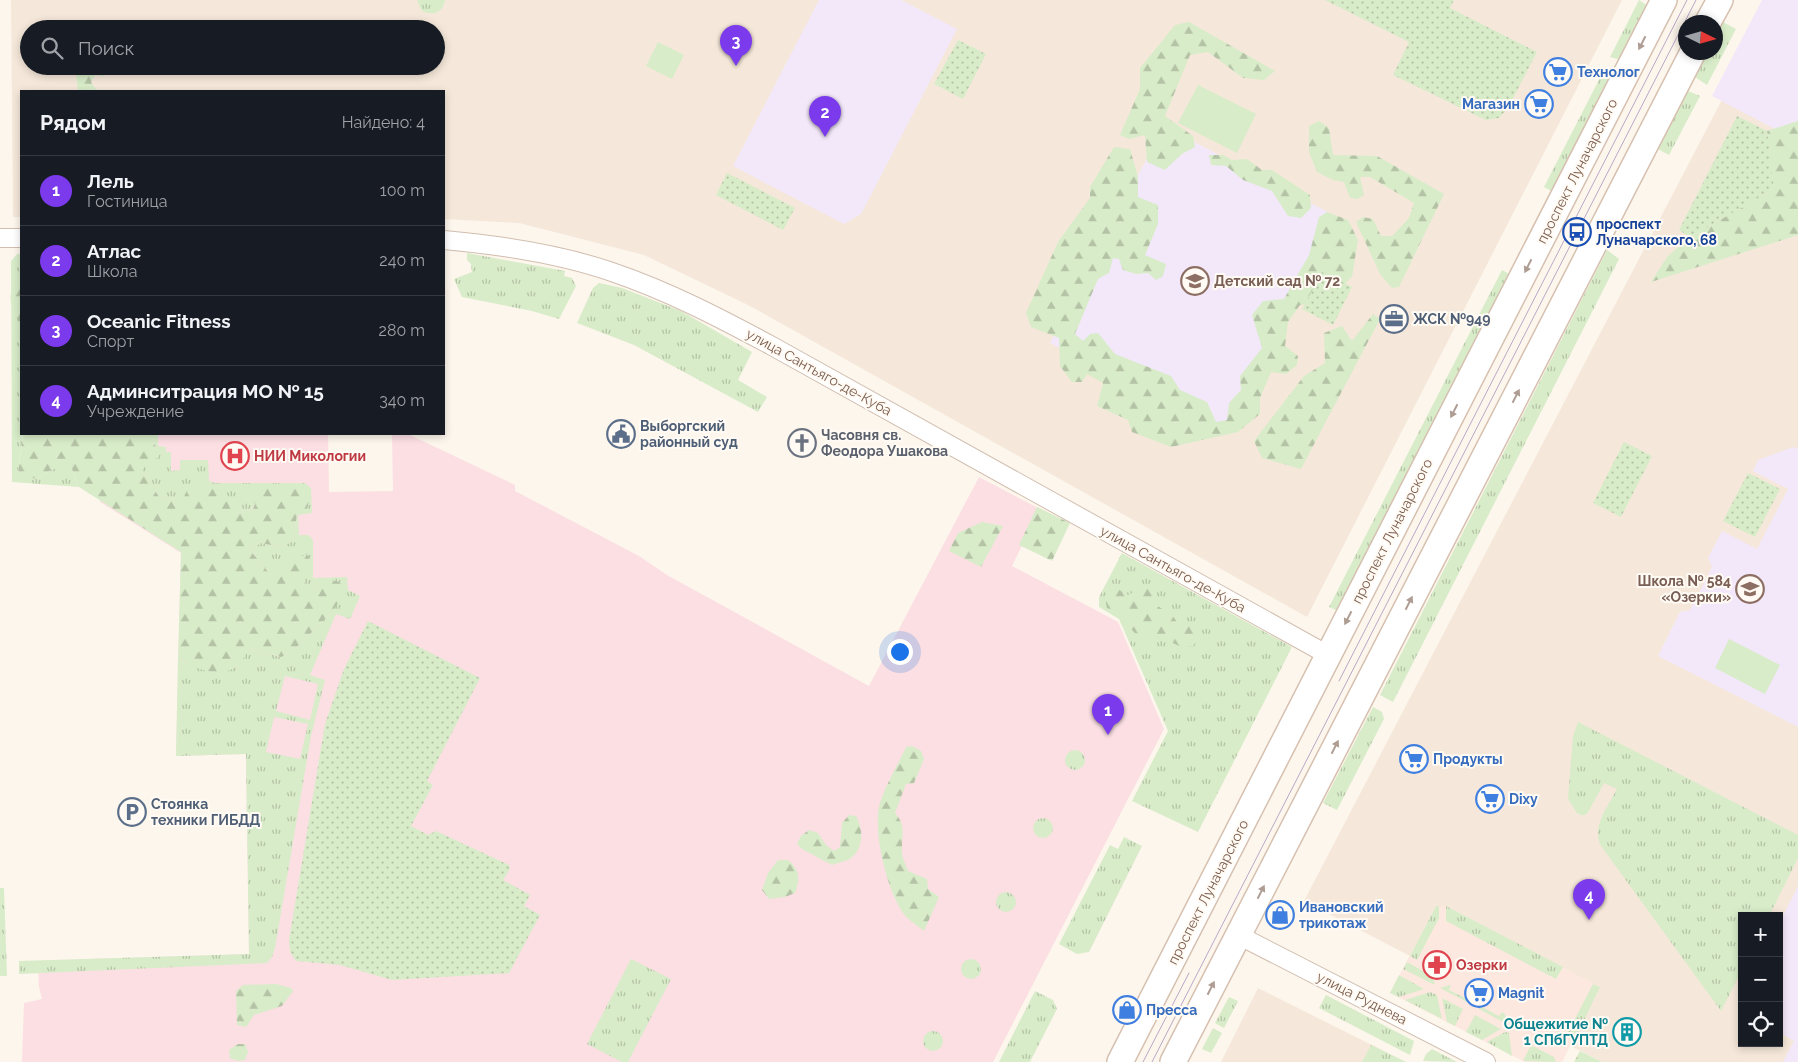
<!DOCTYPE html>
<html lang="ru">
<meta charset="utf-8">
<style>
:root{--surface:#171b24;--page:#20242c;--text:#f1f3f6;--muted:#9ea1a6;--line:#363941;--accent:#7c3aed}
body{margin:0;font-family:Raleway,sans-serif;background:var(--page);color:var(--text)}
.controls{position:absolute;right:15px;bottom:15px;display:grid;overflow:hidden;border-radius:0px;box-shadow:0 2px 8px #0003}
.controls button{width:45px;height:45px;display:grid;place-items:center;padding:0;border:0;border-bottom:1px solid var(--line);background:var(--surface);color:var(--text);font:25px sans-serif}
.compass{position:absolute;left:1678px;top:15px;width:45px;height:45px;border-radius:50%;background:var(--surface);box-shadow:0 2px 8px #0003;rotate:95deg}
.you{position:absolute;left:899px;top:651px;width:18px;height:18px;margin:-12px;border:4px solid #fff;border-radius:50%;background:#1a73e8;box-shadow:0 0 0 8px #1a73e833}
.badge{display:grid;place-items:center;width:32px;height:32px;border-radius:50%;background:var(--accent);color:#fff;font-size:16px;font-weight:700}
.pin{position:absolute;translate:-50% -41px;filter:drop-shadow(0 1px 2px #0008)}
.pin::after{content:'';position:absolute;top:26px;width:18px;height:15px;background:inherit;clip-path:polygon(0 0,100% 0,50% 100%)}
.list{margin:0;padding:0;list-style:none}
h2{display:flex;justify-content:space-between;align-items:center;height:65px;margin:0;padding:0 20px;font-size:21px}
h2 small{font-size:16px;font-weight:400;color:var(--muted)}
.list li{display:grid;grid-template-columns:32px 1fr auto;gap:15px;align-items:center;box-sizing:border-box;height:70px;padding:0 20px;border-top:1px solid var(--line)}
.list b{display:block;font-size:19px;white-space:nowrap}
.list p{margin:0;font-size:16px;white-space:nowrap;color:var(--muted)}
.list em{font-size:16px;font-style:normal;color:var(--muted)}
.icon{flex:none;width:28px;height:28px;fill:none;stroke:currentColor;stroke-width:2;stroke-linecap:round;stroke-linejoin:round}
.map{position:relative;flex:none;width:1798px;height:1062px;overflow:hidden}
.search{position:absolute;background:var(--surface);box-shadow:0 2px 8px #0003;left:20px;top:20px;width:425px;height:55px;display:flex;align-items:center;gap:12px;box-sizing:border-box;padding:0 18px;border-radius:28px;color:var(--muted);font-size:19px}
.panel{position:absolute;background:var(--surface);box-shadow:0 2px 8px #0003;left:20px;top:90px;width:425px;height:345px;border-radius:0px}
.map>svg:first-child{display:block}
.residential{fill:#f5e8da;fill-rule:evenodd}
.commercial{fill:#fde8e0}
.education{fill:#f3e8fa}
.medical{fill:#fbdfe3}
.grass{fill:url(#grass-tufts);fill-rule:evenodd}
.forest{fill:url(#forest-firs)}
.park{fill:url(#park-dots)}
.pitch{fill:#d8ecc9}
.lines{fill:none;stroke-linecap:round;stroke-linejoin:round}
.street-casing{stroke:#d1beb0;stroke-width:20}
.secondary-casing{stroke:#d6c0b0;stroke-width:28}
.street{stroke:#fff;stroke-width:18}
.secondary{stroke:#fff;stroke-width:25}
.tram{stroke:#b9a8c9;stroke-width:1}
.oneway{fill:#af9d94}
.labels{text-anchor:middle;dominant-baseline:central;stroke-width:4;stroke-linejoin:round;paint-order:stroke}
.shop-label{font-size:14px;font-weight:bold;fill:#366cbe;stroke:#fffaf3;text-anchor:start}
.street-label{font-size:14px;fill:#7a5c4d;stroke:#fffaf3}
.transit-label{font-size:14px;font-weight:bold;fill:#164399;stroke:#fffaf3;text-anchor:start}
.education-label{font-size:14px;font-weight:bold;fill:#785e54;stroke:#fffaf3;text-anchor:start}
.service-label{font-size:14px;font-weight:bold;fill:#4e5e75;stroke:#fffaf3;text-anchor:start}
.worship-label{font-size:14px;font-weight:bold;fill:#5b616d;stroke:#fffaf3;text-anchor:start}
.health-label{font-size:14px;font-weight:bold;fill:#be3a42;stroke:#fffaf3;text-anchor:start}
.culture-label{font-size:14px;font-weight:bold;fill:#0d838f;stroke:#fffaf3;text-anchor:end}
</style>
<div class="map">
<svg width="1798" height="1062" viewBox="0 0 1798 1062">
<defs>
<pattern id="grass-tufts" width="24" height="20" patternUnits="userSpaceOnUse" patternTransform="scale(1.25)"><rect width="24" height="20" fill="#d8ecc9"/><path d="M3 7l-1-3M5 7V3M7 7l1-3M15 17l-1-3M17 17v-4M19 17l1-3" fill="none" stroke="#b4c2a5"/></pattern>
<pattern id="forest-firs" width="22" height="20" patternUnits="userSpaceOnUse" patternTransform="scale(1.25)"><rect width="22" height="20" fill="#d8ecc9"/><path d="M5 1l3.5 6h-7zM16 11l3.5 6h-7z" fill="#b4c2a5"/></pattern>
<pattern id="park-dots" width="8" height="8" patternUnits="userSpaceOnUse" patternTransform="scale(1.25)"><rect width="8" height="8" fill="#d8ecc9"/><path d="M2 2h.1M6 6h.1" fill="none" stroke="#b4c2a5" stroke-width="1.8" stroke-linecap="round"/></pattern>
</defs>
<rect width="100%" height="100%" fill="#fdf6ec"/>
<g class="residential">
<path d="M11,0H1622L1307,617L750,306L644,255L519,223L444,219V91H21V217H13ZM29,29H436V66H29Z"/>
<path d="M1774,0H1798V1062H1602L1571,1046L1599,987L1436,906L1410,956L1304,901ZM1742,916H1779V1043H1742Z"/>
<path d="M1258,988L1406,1062H1221Z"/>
</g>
<path class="commercial" d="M1436,906H1446L1600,987L1562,1062H1525L1390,993Z"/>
<g class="education">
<path d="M819,0H901L957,29L861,214L844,224L733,166Z"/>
<path d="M1762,0H1798V121L1775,129L1712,96Z"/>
<path d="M1164,126L1339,218L1227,433L1050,343Z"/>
<path d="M1793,447L1798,449V727L1658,656L1680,612L1690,610L1712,567L1708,558L1722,531L1757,549L1788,489L1753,471L1758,460Z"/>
<path d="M1798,886V1062H1783L1794,1041L1779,1032V924Z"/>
</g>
<path class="medical" d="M100,434H328L329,492L393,491L392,434H408L515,485V491L639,556L667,575L869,686L979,477L1040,509L1012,566L1118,622L1164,729L993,1062H22L24,1003L42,999L39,987L38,961L249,954L246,754L176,756L181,553L100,502Z"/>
<g class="grass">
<path d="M417,0H445C443,13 432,17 421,10Z"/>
<path d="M1639,0L1648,6L1621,60L1610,57Z"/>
<path d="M1723,22L1736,29L1707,85L1695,77L1707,53L1716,52V36Z"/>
<path d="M1605,68L1614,74L1553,192L1544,187Z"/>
<path d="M1688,91L1700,96L1669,155L1658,149Z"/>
<path d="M1607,250L1619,259L1393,702L1380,695Z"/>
<path d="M467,253L565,271L564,276L572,278L576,286L559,319L532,311L462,297L454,279L472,272L471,264L467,260Z"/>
<path d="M17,254H21V434H23L18,473L36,479L53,469H72L79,487L12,482L11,261Z"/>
<path d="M1502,270L1511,275L1338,611L1329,607Z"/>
<path d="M599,283L622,288L681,311L752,352L738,380L767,397L758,412L634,345L577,323L593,288Z"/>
<path d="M146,434H162H158V446L166,447V452H171V471L180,470V460H208L209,481L215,483H305L311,488L312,513L298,515L299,535H309L313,540V578L347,577L348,590L360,596L350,619L336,614L310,675L325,680L311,736L275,948L272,957L267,963L19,974V961L249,954L246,754L176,756L178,658L185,663L235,668L250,648L280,657L293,651L332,612L321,588L304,583L301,571L310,557L269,573L249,549L261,543L281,547L293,541L297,514L255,504L252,509L241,511L183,499L159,497L142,471V465L159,449L146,436ZM285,676L318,684L310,720L276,711ZM274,717L308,724L300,759L266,752Z"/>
<path d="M1122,553L1292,647L1198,832L1132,801L1168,731L1119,619L1099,607V597Z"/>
<path d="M1373,707L1382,712L1384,719L1337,810L1323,803Z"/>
<path d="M1578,722L1798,835V858L1769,916H1742V970L1721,1011L1601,846C1591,826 1608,807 1617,789L1604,783L1588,812L1585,815H1581L1577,813L1568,799L1573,736Z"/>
<circle cx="1075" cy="760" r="10"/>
<circle cx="1043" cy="828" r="10"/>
<path d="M1124,837L1142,846L1089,952L1077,954L1059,944L1110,845L1118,849Z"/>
<path d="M0,888H4L7,976H0Z"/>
<circle cx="1006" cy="902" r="10"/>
<path d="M1436,906H1439V918L1417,960L1410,956Z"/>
<path d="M1446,906L1563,967L1556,979L1446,921Z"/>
<path d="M631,959L671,979L628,1062H622L587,1044Z"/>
<circle cx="971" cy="969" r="10"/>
<path d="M1407,962L1432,976L1435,985L1403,969Z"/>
<path d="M1399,975L1424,989L1399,997L1390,993Z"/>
<path d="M1593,984L1600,987L1575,1039L1567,1034Z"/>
<path d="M1450,985H1451L1449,990L1469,1000L1467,1002L1440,988Z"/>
<path d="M1035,991L1053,1000L1057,1009L1030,1062H999Z"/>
<path d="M1430,992L1437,995L1442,1019L1405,1000Z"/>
<path d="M1326,995L1414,1041L1410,1055L1319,1008Z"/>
<path d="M1229,997L1238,1001L1224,1028L1215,1023Z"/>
<path d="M1442,998L1463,1009L1455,1026L1447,1022Z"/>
<path d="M1480,1006L1499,1016L1502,1012L1505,1014L1507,1024L1479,1009Z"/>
<path d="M1475,1015L1501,1029L1482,1040L1466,1032Z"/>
<path d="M1213,1028L1222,1033L1211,1053L1202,1049Z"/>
<circle cx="933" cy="1041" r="10"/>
<path d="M1505,1032L1509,1033L1512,1056L1487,1042Z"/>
<path d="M1371,1045L1406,1062H1362Z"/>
<path d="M1531,1045L1554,1057L1556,1062L1523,1061Z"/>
<path d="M1432,1049L1457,1062L1423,1061L1426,1054Z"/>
</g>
<g class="forest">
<path d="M1189,22L1275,71L1264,80L1243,78L1208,52L1190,55L1165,116L1193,136L1195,147L1182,154L1165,170L1147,162L1145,135L1129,139L1120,135L1140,89V68L1175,25Z"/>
<path d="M75,66H107L104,76L95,75L91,82L97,91H78Z"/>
<path d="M1319,121L1329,128L1333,155L1377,156L1444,194L1399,287L1392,288L1380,274L1356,222L1363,217L1373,219L1381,236H1392L1409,218L1414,203L1370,177H1360L1364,195L1357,199L1350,198L1344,182L1333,180L1317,172L1309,152V126Z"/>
<path d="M1798,121V235L1651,282L1667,257L1690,237L1774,189L1767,131Z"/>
<path d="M1114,147L1130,149L1138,177V197L1158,205V224L1145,255L1166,264L1163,276L1156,280L1148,273L1136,274L1123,270L1119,259L1113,258L1109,273L1098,279L1075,334L1083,341L1090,334L1098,333L1115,354L1171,376L1180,390L1207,402L1216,422L1227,420L1229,403L1241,390L1240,376L1262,348L1252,315L1263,301L1284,299L1309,255L1319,217L1327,212L1348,220L1358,240L1352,277L1326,301L1300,305L1288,322L1285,346L1298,356L1297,365L1286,374L1271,372L1260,398V414L1238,432L1171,447L1132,432L1128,420L1097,406L1103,383L1087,374L1082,382H1072L1060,366L1059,338L1031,327L1026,313L1058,242L1090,198V187Z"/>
<path d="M1209,155H1223L1232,160L1247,159L1262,170H1272L1310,195L1311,208L1301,218L1288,216L1272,191L1243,180L1226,166L1211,165Z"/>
<path d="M21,284V324C13,311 2,291 21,284Z"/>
<path d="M1373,314L1380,319L1301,469L1262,458L1254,441L1304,376L1325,363L1324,333L1342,326L1352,341Z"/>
<path d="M23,434H146V436L159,449V457L142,465V471L159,497L183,499L188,488L209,486L227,495L230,508L241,511L253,509L255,504L248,493L258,485L299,486L309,494L308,507L297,514L293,541L281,547L261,543L249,549L269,573L306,554L310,557L302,571L304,583L321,588L331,580L343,583V596L332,612L293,651L281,657L250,648C246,654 241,663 235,667C220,679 192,668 178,658L181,552L79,487L72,469H53L36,479L18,474Z"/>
<path d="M1037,507L1070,523L1052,561L1019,545Z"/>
<path d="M982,522L1003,526L981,567L949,551L958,533Z"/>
<path d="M1145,587L1154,591L1156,605L1172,615L1177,622L1196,627L1200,636L1193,646H1179L1165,639L1135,633L1126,624L1122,615L1107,608L1105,598L1110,590L1116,588L1128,595Z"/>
<path d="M912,746L921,751L924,759L914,783L906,784L895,813C907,826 901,836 902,852C902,858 906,865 908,871L927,879L928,889L939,897L924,931C917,925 908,920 903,913C887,889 872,831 880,803C886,784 898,765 906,747Z"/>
<path d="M849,815L856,816C864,830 864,851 848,860C843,862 837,863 832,865L802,849L797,844L801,836L809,830L818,833L826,845L834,851L840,847L842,823Z"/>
<path d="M778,860H788C800,870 800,879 795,893L785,897L769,899L762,890L768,873Z"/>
<path d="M276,984L291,988L293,991L282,1006L254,1015L246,1027L237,1025L236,991L243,985Z"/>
<path d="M238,1044H245L248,1052L245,1060L238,1061L230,1058L229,1050Z"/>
<path d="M1580,1051L1602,1062H1574Z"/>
</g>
<g class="park">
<path d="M1325,0H1454L1450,8L1537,52L1508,108L1499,118L1486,120L1393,75L1409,42Z"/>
<path d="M958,40L986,54L963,99L934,84Z"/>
<path d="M1737,116L1767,131L1774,189L1690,237L1679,230Z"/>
<path d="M727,173L795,208L783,230L716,195Z"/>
<path d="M1322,272L1352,287L1333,325L1302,309Z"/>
<path d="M1624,442L1652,456L1621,517L1593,503Z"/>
<path d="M1748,473L1780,489L1755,537L1723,521Z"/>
<path d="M368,621L480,678L427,781L433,785L411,826L428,835L436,831L509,865L510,869L503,880L530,895L524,906L540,915L509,973L392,980L340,965L296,961L290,952L289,940L325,724L344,669Z"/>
</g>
<g class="pitch">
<path d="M658,42L684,55L672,79L646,66Z"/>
<path d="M1198,85L1256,114L1237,153L1178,123Z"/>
<path d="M1729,639L1780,665L1765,694L1715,668Z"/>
</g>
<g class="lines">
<defs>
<g id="street">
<path d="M0,238H21"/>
<path d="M444,240C499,245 560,254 612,272C668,291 720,318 772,346L1328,655"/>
<path d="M1238,935L1486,1062"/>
</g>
<g id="secondary">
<path d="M1708,22L1720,0"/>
<path d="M1120,1062L1664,0"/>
<path d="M1173,1062L1693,52"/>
</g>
</defs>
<use href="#street" class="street-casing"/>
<use href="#secondary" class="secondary-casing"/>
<use href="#street" class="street"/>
<use href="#secondary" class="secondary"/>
<g class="tram">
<path d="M1339,681L1687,0"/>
<path d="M1143,1062L1189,973"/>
<path d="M1152,1062L1696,0"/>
</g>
</g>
<defs><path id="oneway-solid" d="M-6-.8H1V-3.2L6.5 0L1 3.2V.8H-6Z" transform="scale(1.25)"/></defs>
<g class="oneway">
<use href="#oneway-solid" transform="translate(1642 43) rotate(117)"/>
<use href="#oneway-solid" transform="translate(1528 266) rotate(117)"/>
<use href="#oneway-solid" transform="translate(1516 396) rotate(-63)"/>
<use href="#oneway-solid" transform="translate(1454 411) rotate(117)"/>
<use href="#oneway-solid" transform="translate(1409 603) rotate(-63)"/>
<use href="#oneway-solid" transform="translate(1348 618) rotate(117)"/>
<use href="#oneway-solid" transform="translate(1335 747) rotate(-63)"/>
<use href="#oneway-solid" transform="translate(1261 892) rotate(-63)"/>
<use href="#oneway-solid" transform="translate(1211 988) rotate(-63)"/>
</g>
<defs>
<symbol id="supermarket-ring" viewBox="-11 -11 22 22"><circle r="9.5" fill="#fffaf3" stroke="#3f7fe0" stroke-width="1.5"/><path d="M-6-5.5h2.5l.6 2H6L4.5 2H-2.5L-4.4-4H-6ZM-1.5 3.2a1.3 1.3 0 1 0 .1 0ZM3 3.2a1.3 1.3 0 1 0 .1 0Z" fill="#3f7fe0"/></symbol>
<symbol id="bus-ring" viewBox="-11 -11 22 22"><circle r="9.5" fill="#fffaf3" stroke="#1a4fb4" stroke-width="1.5"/><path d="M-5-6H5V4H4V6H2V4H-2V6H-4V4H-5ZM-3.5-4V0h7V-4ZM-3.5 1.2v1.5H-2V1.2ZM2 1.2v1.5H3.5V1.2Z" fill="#1a4fb4"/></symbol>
<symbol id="school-ring" viewBox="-11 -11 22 22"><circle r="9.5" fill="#fffaf3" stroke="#8d6e63" stroke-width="1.5"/><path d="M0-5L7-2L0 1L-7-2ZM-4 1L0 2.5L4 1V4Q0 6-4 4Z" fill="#8d6e63"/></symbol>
<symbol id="office-ring" viewBox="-11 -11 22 22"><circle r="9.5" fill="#fffaf3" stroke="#5c6f8a" stroke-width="1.5"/><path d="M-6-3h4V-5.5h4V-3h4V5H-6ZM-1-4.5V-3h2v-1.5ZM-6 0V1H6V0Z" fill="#5c6f8a"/></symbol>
<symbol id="civic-ring" viewBox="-11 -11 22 22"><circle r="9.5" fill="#fffaf3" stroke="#5c6f8a" stroke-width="1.5"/><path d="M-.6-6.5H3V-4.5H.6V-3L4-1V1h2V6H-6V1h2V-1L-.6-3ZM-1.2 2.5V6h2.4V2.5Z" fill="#5c6f8a"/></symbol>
<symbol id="church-ring" viewBox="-11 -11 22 22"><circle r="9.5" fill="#fffaf3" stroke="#6b7280" stroke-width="1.5"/><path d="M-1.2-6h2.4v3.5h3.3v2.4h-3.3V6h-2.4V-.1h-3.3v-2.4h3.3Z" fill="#6b7280"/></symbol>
<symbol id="hospital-ring" viewBox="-11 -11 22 22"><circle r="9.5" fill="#fffaf3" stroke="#e0444e" stroke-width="1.5"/><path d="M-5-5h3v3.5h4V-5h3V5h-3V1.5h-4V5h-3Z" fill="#e0444e"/></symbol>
<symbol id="parking-ring" viewBox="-11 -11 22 22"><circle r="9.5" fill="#fffaf3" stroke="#5c6f8a" stroke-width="1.5"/><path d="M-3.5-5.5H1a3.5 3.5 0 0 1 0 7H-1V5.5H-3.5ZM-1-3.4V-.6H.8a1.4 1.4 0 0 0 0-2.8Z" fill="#5c6f8a"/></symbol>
<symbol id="shop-ring" viewBox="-11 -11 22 22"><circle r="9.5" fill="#fffaf3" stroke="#3f7fe0" stroke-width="1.5"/><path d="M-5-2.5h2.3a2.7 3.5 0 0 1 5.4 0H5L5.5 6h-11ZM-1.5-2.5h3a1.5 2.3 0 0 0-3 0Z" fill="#3f7fe0"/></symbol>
<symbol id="pharmacy-ring" viewBox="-11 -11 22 22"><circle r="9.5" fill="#fffaf3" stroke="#e0444e" stroke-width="1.5"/><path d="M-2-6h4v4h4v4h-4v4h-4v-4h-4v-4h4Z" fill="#e0444e"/></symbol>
<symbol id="building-ring" viewBox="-11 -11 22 22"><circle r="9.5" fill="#fffaf3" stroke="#0f9aa8" stroke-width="1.5"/><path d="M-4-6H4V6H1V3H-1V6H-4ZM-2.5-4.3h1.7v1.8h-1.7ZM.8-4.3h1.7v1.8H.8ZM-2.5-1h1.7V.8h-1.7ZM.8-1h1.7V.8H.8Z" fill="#0f9aa8"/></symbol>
</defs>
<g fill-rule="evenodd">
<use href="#supermarket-ring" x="1542" y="56" width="32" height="32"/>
<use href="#supermarket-ring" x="1523" y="88" width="32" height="32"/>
<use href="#bus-ring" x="1561" y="216" width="32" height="32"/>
<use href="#school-ring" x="1179" y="265" width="32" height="32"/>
<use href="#office-ring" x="1378" y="303" width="32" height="32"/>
<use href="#civic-ring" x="605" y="418" width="32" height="32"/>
<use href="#church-ring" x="786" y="427" width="32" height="32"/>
<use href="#hospital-ring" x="219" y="440" width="32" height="32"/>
<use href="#school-ring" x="1734" y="573" width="32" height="32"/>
<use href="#supermarket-ring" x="1398" y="743" width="32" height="32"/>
<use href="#supermarket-ring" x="1474" y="783" width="32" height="32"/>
<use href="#parking-ring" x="116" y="796" width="32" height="32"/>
<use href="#shop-ring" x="1264" y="899" width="32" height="32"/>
<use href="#pharmacy-ring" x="1421" y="949" width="32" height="32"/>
<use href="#supermarket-ring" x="1463" y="977" width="32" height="32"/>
<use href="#shop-ring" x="1111" y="994" width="32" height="32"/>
<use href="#building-ring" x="1611" y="1016" width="32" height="32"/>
</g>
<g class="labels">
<g class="shop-label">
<text x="1577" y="72">Технолог</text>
<text x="1520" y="104" text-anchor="end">Магазин</text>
<text x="1433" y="759">Продукты</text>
<text x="1509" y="799">Dixy</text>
<text x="1299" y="907">Ивановский<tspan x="1299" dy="16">трикотаж</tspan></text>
<text x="1498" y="993">Magnit</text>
<text x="1146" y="1010">Пресса</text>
</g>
<g class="street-label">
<text transform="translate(1577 171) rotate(-63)">проспект Луначарского</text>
<text transform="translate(819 372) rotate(29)">улица Сантьяго-де-Куба</text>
<text transform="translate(1392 531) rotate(-63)">проспект Луначарского</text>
<text transform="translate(1173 569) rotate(29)">улица Сантьяго-де-Куба</text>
<text transform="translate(1208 892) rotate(-63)">проспект Луначарского</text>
<text transform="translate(1362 998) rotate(27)">улица Руднева</text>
</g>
<g class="transit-label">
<text x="1596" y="224">проспект<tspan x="1596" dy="16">Луначарского, 68</tspan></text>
</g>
<g class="education-label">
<text x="1214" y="281">Детский сад № 72</text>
<text x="1731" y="581" text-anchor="end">Школа № 584<tspan x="1731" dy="16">«Озерки»</tspan></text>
</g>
<g class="service-label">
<text x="1413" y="319">ЖСК №949</text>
<text x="640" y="426">Выборгский<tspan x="640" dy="16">районный суд</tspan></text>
<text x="151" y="804">Стоянка<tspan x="151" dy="16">техники ГИБДД</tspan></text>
</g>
<g class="worship-label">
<text x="821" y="435">Часовня св.<tspan x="821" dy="16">Феодора Ушакова</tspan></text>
</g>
<g class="health-label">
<text x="254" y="456">НИИ Микологии</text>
<text x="1456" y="965">Озерки</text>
</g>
<g class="culture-label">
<text x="1608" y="1024">Общежитие №<tspan x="1608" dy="16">1 СПбГУПТД</tspan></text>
</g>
</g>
</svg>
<div class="controls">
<button>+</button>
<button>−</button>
<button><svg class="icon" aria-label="locate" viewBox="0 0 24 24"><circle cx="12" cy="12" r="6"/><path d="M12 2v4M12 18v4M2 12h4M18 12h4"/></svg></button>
</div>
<svg class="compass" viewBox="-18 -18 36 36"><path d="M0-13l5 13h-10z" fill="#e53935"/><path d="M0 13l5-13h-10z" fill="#9ea1a6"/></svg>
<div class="you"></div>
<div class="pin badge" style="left:1108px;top:735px">1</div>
<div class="pin badge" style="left:825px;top:137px">2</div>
<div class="pin badge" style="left:736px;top:66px">3</div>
<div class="pin badge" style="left:1589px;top:920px">4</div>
<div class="search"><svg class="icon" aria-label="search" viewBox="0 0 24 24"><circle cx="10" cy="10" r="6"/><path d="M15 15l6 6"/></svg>Поиск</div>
<section class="panel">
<h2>Рядом<small>Найдено: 4</small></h2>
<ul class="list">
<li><span class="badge">1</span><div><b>Лель</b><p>Гостиница</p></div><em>100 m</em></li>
<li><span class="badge">2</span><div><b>Атлас</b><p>Школа</p></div><em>240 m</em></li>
<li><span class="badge">3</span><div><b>Oceanic Fitness</b><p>Спорт</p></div><em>280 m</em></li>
<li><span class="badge">4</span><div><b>Админситрация МО № 15</b><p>Учреждение</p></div><em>340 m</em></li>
</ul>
</section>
</div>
